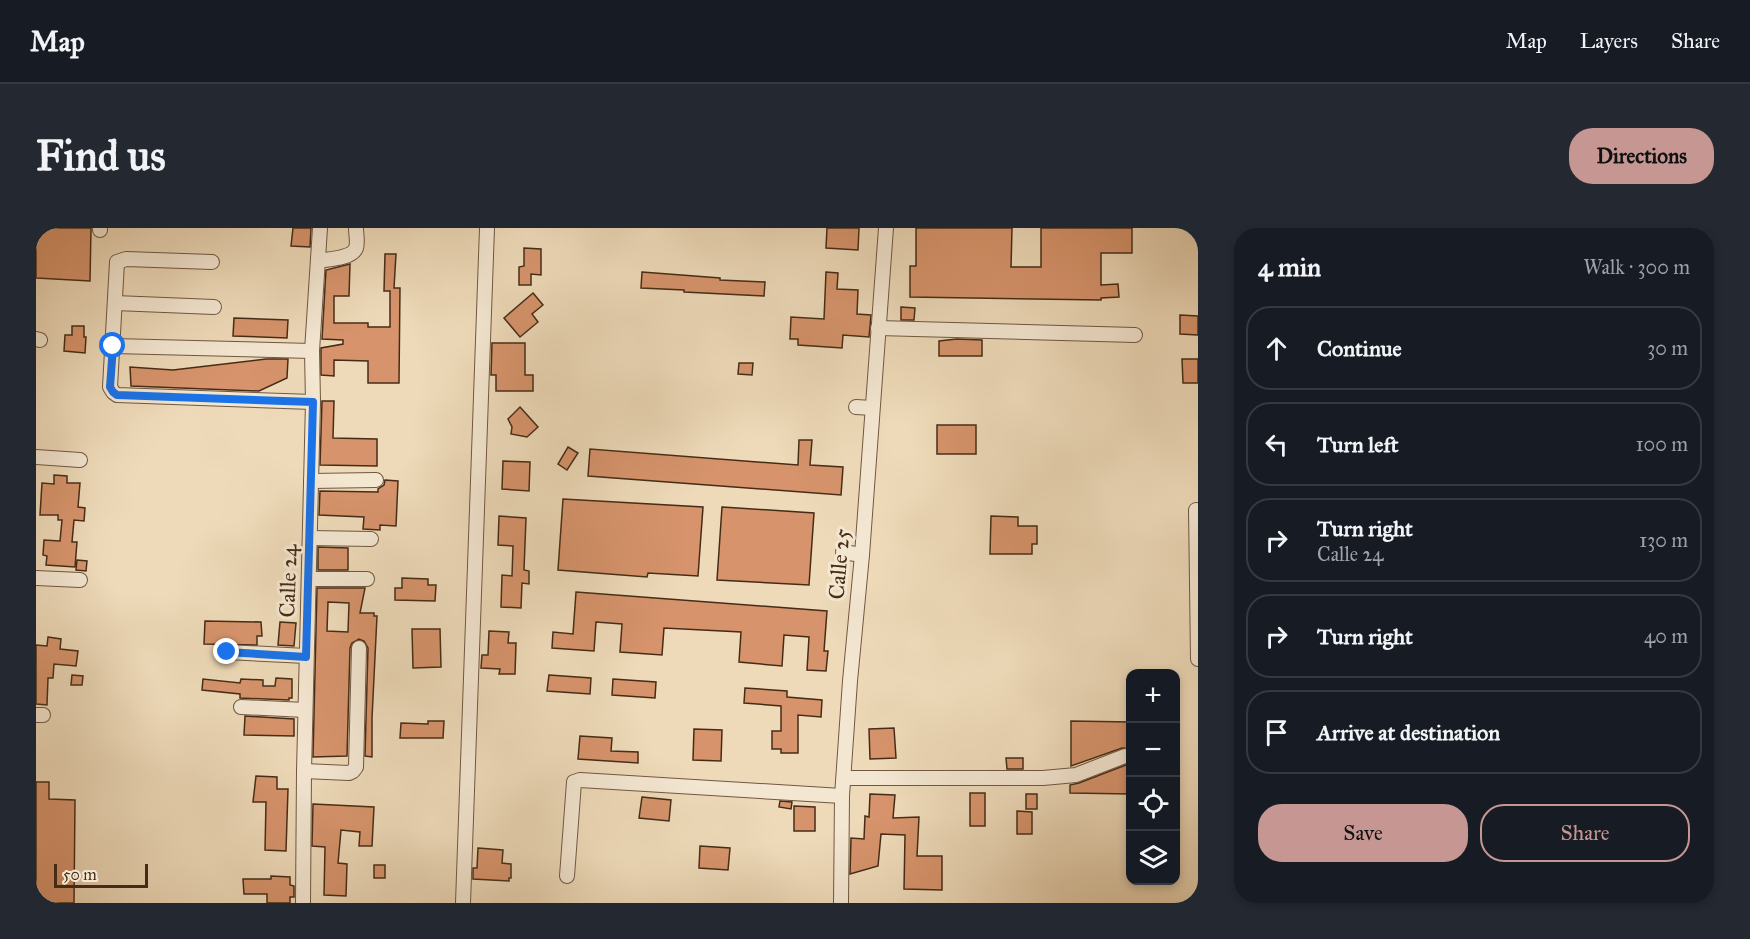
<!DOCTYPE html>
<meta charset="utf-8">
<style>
:root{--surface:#171b24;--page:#242831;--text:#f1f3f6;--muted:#9ea1a6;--line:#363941;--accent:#c59692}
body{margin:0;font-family:"IM FELL Great Primer",serif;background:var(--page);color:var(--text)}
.controls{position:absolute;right:18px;bottom:18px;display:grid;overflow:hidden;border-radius:12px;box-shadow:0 3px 9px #0003}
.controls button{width:54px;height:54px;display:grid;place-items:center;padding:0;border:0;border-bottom:2px solid var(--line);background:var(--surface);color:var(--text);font:30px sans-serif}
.scale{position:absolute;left:18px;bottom:15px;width:94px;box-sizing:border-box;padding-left:6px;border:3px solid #462c17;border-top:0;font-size:16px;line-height:21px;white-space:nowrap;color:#462c17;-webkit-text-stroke:4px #f4e7d2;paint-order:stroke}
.stop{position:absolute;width:18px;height:18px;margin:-14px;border:4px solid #1a73e8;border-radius:50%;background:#fff}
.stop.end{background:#1a73e8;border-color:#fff;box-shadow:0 2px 6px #0008}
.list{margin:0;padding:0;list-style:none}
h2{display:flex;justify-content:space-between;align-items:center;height:78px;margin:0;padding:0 24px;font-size:26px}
h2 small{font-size:20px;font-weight:400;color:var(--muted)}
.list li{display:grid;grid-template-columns:39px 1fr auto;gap:18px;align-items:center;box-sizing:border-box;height:84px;margin:0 12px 12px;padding:0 12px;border:2px solid var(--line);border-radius:24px}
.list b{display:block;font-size:22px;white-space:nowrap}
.list p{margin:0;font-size:20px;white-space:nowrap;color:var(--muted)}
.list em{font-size:20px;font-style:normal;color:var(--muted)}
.actions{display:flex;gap:12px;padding:18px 24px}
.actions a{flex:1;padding:14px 0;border:2px solid var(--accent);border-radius:24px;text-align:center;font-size:21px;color:var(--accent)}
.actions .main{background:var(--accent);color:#111}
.icon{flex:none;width:33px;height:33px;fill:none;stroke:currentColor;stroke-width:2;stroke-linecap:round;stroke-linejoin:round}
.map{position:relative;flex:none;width:1162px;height:675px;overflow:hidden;border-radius:24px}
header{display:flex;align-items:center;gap:36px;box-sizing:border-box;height:84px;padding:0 30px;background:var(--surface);border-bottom:2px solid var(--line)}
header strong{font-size:28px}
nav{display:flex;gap:33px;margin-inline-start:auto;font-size:21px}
.intro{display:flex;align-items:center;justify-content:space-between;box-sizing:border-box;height:144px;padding:0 36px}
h1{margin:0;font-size:42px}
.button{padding:15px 27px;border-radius:24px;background:var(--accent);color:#111;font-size:21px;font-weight:700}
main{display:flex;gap:36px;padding:0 36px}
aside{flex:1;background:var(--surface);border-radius:24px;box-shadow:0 3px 9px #0003}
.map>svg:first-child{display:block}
.building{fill:#d7946c;stroke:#462c17;stroke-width:1.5;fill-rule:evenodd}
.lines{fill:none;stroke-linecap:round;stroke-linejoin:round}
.minor-casing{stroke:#705840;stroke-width:16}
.minor{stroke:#f4e7d2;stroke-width:14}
.route{stroke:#1a73e8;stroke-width:8}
.labels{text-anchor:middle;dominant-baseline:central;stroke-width:6;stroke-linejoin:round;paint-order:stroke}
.street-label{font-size:22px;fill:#462c17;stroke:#f4e7d2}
</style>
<header>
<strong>Map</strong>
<nav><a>Map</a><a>Layers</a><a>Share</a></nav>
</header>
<div class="intro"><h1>Find us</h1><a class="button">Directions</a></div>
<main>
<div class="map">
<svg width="1162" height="675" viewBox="0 0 1162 675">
<rect width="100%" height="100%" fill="#eedab9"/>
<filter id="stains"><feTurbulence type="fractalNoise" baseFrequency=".00333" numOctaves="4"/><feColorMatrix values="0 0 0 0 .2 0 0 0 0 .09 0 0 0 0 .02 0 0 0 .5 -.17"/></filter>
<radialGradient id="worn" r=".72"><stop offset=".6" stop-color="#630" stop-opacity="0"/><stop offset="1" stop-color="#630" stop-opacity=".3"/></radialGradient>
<g class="building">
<path d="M0,0H55L54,53L0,50Z"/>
<path d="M257,0H275L274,19L255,18Z"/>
<path d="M791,0H823L822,22L790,20Z"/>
<path d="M880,0H976L975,39H1005V0H1096V25H1065V57L1082,56L1083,69L1065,70V72L874,69V38H880Z"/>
<path d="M488,20L505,21V47L495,46V57H483V39L488,38Z"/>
<path d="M349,26H360L358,60H364L363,155H332V133L298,132V148L285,147V120L307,116V112L286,111L290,42L314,36L313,68H298V95H332V99H354V63H348Z"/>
<path d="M606,44L684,50V52L729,54L728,68L648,64V62L605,60Z"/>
<path d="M790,44L802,45L801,61L822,62L821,86L835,87L833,109L807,107L806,120L762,117V111H754L755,89L788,91Z"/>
<path d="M497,65L507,77L496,86L502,94L484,109L468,90Z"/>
<path d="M865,79L879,80L878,92H865Z"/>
<path d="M1144,87L1162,88V107L1144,106Z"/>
<path d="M198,90L252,92L251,110L197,108Z"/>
<path d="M36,98H48V109H50L49,125L28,123L29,107H36Z"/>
<path d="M921,111L946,112V128H903V113Z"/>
<path d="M456,115H489V147H497V163H460V147H455Z"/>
<path d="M230,131H252L251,150L223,163L95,158L94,139L137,142Z"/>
<path d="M1146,131H1162V155H1147Z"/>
<path d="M703,135H717L716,147L702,146Z"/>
<path d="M286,173H298L297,210L341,211V238L284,237Z"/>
<path d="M484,179L502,199L491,209L475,206L476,199L472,191Z"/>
<rect x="901" y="197" width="39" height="29"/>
<path d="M763,212H776L774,237L807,239L805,267L552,248L554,221L762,237Z"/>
<path d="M532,219L542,225L531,242L522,236Z"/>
<path d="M467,233L494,234L493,263L466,261Z"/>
<path d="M18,247L31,248V255H44L42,279L49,280L48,293L38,292L36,314H41L39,339L10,337L11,328L7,327L8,312L24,313L26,292H22V287H4L6,255L18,256Z"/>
<path d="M349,252L362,253L360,298L344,297V302L327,301L328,289L283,287L284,263L342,264V261L348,257Z"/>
<path d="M527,271L667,279L662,348L612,345L611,349L522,342Z"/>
<path d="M686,279L778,285L773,357L681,352Z"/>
<path d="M463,288L490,290L488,342L493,343V356L486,355L485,380L465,379L466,347L476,348L477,318L462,317Z"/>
<path d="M955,288L982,289V298H1001V316H996V326H954Z"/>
<path d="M282,319L312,320V342H282Z"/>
<path d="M41,332L51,333L50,343L40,342Z"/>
<path d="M366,350L392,351V357H400L399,373L359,372V360H366Z"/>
<path d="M281,360H329L324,385H338V388H341L336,490V529L329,528L332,420L328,413L323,411L316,415L314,420L311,528L277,529ZM292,374L313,375L312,404L291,403Z"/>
<path d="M540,364L791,383L788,423H792L790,443L771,442L773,409L748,407L746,438L703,434L705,404L628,400L626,427L584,424L586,396L560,394L558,423L516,420L517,404L537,406Z"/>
<path d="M169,393L225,394L226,408H221V417L168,416Z"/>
<path d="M244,394L260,395L258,418L242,417Z"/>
<path d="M376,401H404L405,439L377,440Z"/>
<path d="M453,403L473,404L472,415H480L479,446H463L464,441L445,440L446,427H452Z"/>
<path d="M12,409L25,411L24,421L42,423L40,438L18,436L17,450H12L11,477L0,476V417L11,418Z"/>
<path d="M36,447L47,448L46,457H35Z"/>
<path d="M513,447L555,450L554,466L511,463Z"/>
<path d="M240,450L256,451V470H253V472L204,470V466L166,462L167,451L204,455L205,451L227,452V458H239Z"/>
<path d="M577,451L620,454L619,470L576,467Z"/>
<path d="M709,460L751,463V469L786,472L785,489L762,487V525H745V521H736V503H745V478L708,475Z"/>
<path d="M209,488L258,491V508L208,507Z"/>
<path d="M392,493H408L407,510H364L365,495L392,496Z"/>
<path d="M1035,493L1095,494V521L1086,520L1035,538Z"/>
<path d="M858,500L860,530L834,531L833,501Z"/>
<path d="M658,501L686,502L685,533L657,532Z"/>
<path d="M544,508L576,510L575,523L602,524V535L542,531Z"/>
<path d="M970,530H987V541H971Z"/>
<path d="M1095,535V566L1034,565V557L1043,555Z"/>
<path d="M220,548L241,549V561H252L250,623L229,622L230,574H217Z"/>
<path d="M0,554H13V571L39,572L38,675H0Z"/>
<rect x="934" y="565" width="15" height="33"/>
<path d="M834,566L859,567L857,590L883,589L881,628H906V662L868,661L869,607L845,606L842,638L814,646L815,610L828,611L829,588L833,589Z"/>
<rect x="990" y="566" width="11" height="15"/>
<path d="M606,569L635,572L633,593L603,590Z"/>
<path d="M744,573L756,574L755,581L743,579Z"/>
<path d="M277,576L338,579L336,618H323L324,604L305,602L302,635L311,636L310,668L288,667L289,619L276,618Z"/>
<path d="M758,578L779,579V603H758Z"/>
<path d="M981,583L996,584V606H981Z"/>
<path d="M664,618L694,620L692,642L663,640Z"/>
<path d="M442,620L467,622L466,635L475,636V650H473V653L437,651V640H441Z"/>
<rect x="338" y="637" width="11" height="13"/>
<path d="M235,648L254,649V657L258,658V669H254V675H231V666H208L207,651H235Z"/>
</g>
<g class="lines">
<defs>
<g id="minor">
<path d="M64,2V0"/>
<path d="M282,33C291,31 316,31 320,20C322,15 320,6 320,0"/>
<path d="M176,34L90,31L81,34L74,159L77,164L81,167L277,174"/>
<path d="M79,75L178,79"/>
<path d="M842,100L1099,107"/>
<path d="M0,111L4,112"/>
<path d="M77,118L276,123"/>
<path d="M820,179L836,180"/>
<path d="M0,229L44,232"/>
<path d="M275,253L340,252"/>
<path d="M1160,282L1162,431"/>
<path d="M274,310L335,311"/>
<path d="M807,324L826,327"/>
<path d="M0,350L44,352"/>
<path d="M273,351H331"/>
<path d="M191,424L270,428"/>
<path d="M205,479L269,482"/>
<path d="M0,487H7"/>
<path d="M268,543L313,545L317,543L320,539L323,420"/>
<path d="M808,550H1007L1040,547L1089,528"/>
<path d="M531,648L538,554L544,552L806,568"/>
<path d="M267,675L268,543L277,174L276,123L284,0"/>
<path d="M427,675L451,0"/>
<path d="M805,675L806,568L814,453L826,327L850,0"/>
</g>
</defs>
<use href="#minor" class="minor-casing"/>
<use href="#minor" class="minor"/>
</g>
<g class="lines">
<path class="route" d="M77,118L74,159L77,164L81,167L277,174L270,429L191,424"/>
</g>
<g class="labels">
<g class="street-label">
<text transform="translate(803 336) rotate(-85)">Calle 25</text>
<text transform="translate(252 353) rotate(-88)">Calle 24</text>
</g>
</g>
<rect width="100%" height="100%" filter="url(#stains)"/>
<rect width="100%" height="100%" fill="url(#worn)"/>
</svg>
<div class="controls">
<button>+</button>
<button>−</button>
<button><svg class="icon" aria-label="locate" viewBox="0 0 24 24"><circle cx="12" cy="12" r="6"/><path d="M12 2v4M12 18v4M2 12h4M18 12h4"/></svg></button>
<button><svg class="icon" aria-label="layers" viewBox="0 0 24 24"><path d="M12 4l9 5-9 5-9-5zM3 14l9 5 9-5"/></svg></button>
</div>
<div class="scale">50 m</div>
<div class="stop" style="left:77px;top:118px"></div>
<div class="stop end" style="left:191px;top:424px"></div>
</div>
<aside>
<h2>4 min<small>Walk · 300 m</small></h2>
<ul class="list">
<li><svg class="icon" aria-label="ahead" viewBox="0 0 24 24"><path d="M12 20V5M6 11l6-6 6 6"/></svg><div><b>Continue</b></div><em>30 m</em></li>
<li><svg class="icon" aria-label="left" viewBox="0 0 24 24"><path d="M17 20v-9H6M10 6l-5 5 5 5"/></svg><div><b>Turn left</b></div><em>100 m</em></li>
<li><svg class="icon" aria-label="right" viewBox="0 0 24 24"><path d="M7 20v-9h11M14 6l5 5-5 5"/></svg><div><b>Turn right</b><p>Calle 24</p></div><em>130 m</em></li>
<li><svg class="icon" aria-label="right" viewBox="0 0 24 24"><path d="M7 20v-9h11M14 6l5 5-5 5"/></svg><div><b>Turn right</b></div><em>40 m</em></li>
<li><svg class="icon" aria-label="arrive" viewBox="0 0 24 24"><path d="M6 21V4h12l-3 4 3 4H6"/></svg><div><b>Arrive at destination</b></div></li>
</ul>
<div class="actions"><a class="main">Save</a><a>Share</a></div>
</aside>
</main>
